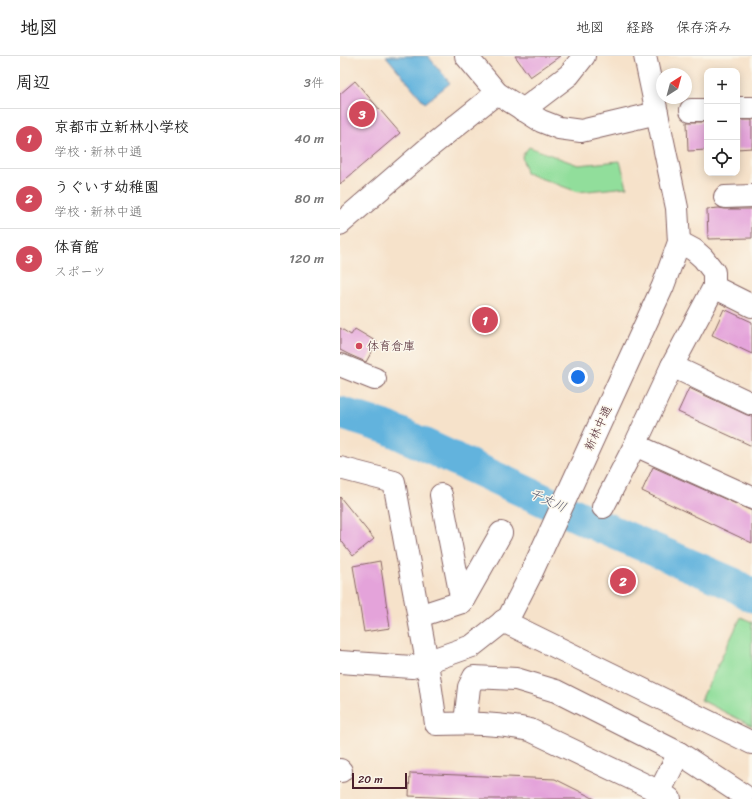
<!DOCTYPE html>
<html lang="ja">
<meta charset="utf-8">
<style>
:root{--surface:#fff;--page:#f6f6f6;--text:#222;--muted:#767676;--line:#e0e0e0;--accent:#d1495b}
body{margin:0;font-family:Sriracha,"Klee One",sans-serif;background:var(--page);color:var(--text)}
.controls{position:absolute;right:12px;top:12px;display:grid;overflow:hidden;border-radius:8px;box-shadow:0 2px 10px #0003}
.controls button{width:36px;height:36px;display:grid;place-items:center;padding:0;border:0;border-bottom:1px solid var(--line);background:var(--surface);color:var(--text);font:20px sans-serif}
.compass{position:absolute;left:316px;top:12px;width:36px;height:36px;border-radius:50%;background:var(--surface);box-shadow:0 2px 10px #0003;rotate:36deg}
.scale{position:absolute;left:12px;bottom:10px;width:55px;box-sizing:border-box;padding-left:4px;border:2px solid #4a1f2b;border-top:0;font-size:11px;line-height:14px;white-space:nowrap;color:#4a1f2b;-webkit-text-stroke:3px #fbf7ec;paint-order:stroke}
.you{position:absolute;left:238px;top:321px;width:14px;height:14px;margin:-10px;border:3px solid #fff;border-radius:50%;background:#1a73e8;box-shadow:0 0 0 6px #1a73e833}
.badge{display:grid;place-items:center;width:26px;height:26px;border-radius:50%;background:var(--accent);color:#fff;font-size:13px;font-weight:700}
.pin{position:absolute;translate:-50% -50%;border:2px solid #fff;box-shadow:0 1px 4px #0006}
.list{margin:0;padding:0;list-style:none}
h2{display:flex;justify-content:space-between;align-items:center;height:52px;margin:0;padding:0 16px;font-size:17px}
h2 small{font-size:13px;font-weight:400;color:var(--muted)}
.list li{display:grid;grid-template-columns:26px 1fr auto;gap:12px;align-items:center;box-sizing:border-box;height:60px;padding:0 16px;border-top:1px solid var(--line)}
.list b{display:block;font-size:15px;white-space:nowrap}
.list p{margin:0;font-size:13px;white-space:nowrap;color:var(--muted)}
.list em{font-size:13px;font-style:normal;color:var(--muted)}
.icon{flex:none;width:22px;height:22px;fill:none;stroke:currentColor;stroke-width:2;stroke-linecap:round;stroke-linejoin:round}
.map{position:relative;flex:none;width:412px;height:743px;overflow:hidden}
header{display:flex;align-items:center;gap:24px;box-sizing:border-box;height:56px;padding:0 20px;background:var(--surface);border-bottom:1px solid var(--line)}
header strong{font-size:19px}
nav{display:flex;gap:22px;margin-inline-start:auto;font-size:14px}
main{display:flex}
aside{flex:1;background:var(--surface)}
.map>svg:first-child{display:block}
.green{fill:#91de9b;stroke:#6e7e63}
.water{fill:#62b3dd;stroke:#566984}
.lines{fill:none;stroke-linecap:round;stroke-linejoin:round}
.river{stroke:#62b3dd;stroke-width:33}
.building{fill:#e4a3da}
.minor-casing{stroke:#866363;stroke-width:24}
.minor{stroke:#fff;stroke-width:22}
.poi-dot{fill:#d1495b;stroke:#fbf7ec;stroke-width:1.5}
.labels{text-anchor:middle;dominant-baseline:central;stroke-width:3;stroke-linejoin:round;paint-order:stroke}
.poi-label{font-size:12px;fill:#4a1f2b;stroke:#fbf7ec;text-anchor:start}
.street-label{font-size:12px;fill:#4a1f2b;stroke:#fbf7ec}
.water-label{font-size:13px;font-style:italic;fill:#525369;stroke:#fbf7ec}
</style>
<header>
<strong>地図</strong>
<nav><a>地図</a><a>経路</a><a>保存済み</a></nav>
</header>
<main>
<aside>
<h2>周辺<small>3件</small></h2>
<ul class="list">
<li><span class="badge">1</span><div><b>京都市立新林小学校</b><p>学校 · 新林中通</p></div><em>40 m</em></li>
<li><span class="badge">2</span><div><b>うぐいす幼稚園</b><p>学校 · 新林中通</p></div><em>80 m</em></li>
<li><span class="badge">3</span><div><b>体育館</b><p>スポーツ</p></div><em>120 m</em></li>
</ul>
</aside>
<div class="map">
<svg width="412" height="743" viewBox="0 0 412 743">
<rect width="100%" height="100%" fill="#fbf7ec"/>
<filter id="ink" filterUnits="userSpaceOnUse"><feTurbulence type="fractalNoise" baseFrequency=".025" numOctaves="2"/><feDisplacementMap in="SourceGraphic" scale="8" xChannelSelector="R" yChannelSelector="G"/><feConvolveMatrix kernelMatrix="1 2 1 2 8 2 1 2 1" color-interpolation-filters="sRGB"/></filter>
<filter id="wash" filterUnits="userSpaceOnUse"><feTurbulence type="fractalNoise" baseFrequency=".012" numOctaves="4" result="noise"/><feDisplacementMap in="SourceGraphic" scale="16" xChannelSelector="R" yChannelSelector="G"/><feGaussianBlur stdDeviation="0.9" result="paint"/><feColorMatrix in="noise" values="0 0 0 0 0 0 0 0 0 0 0 0 0 0 0 0 0 1.4 0 .05"/><feComposite in="paint" operator="in"/></filter>
<g filter="url(#wash)">
<rect width="100%" height="100%" fill="#f6e2ca"/>
<g class="green">
<path d="M189,91L238,109L280,105L287,131L238,136L186,117L182,100Z"/>
<path d="M401,561L412,566V670L361,644Z"/>
</g>
<path class="water" d="M46,0H88L110,27L85,47Z"/>
<g class="lines">
<path class="river" d="M0,357L48,372L257,469L393,528L412,540"/>
</g>
<g id="blocks">
<g class="building">
<path d="M175,0H220L190,21Z"/>
<path d="M15,25L60,77L0,128V38Z"/>
<path d="M397,64H412V92L397,93Z"/>
<path d="M347,66H367V94L348,95Z"/>
<path d="M379,152L385,153H412V182L368,183L367,153Z"/>
<path d="M384,253L412,266V298L372,279Z"/>
<path d="M0,272L11,279L15,273L37,286L26,306L10,299L0,294Z"/>
<path d="M349,332L407,359L412,360V390L338,356Z"/>
<path d="M313,411L412,455V487L302,435Z"/>
<path d="M0,441L34,483L13,500L0,483Z"/>
<path d="M40,505L50,572L24,576L13,510Z"/>
<path d="M70,717L215,723L255,743H141L69,740Z"/>
</g>
</g>
</g>
<g filter="url(#ink)">
<use href="#blocks" fill-opacity="0" stroke="#866363" stroke-width="1"/>
<g class="lines">
<defs>
<g id="minor">
<path d="M126,0L157,37L201,65L219,72L241,75L317,57"/>
<path d="M397,52H412"/>
<path d="M183,54L229,19L244,0"/>
<path d="M351,54H367"/>
<path d="M385,141L412,140"/>
<path d="M0,168L87,93L157,37"/>
<path d="M374,231L412,250"/>
<path d="M0,309L35,323"/>
<path d="M332,310L412,348"/>
<path d="M295,389L412,442"/>
<path d="M0,412L54,426L87,606L96,668C129,667 158,667 190,674L320,736L330,743"/>
<path d="M101,439L122,546"/>
<path d="M263,451L295,389L332,310L374,231V216L363,202L354,194L339,186"/>
<path d="M79,560L122,546L161,477"/>
<path d="M163,565L412,687"/>
<path d="M0,606L72,611L132,590L169,561L190,520L323,230L339,186L337,152L305,0"/>
<path d="M125,667L129,631L134,621L176,623L216,635L339,697L403,739"/>
<path d="M0,714L1,715"/>
<path d="M316,743L339,697"/>
</g>
</defs>
<use href="#minor" class="minor-casing"/>
<use href="#minor" class="minor"/>
</g>
</g>
<circle class="poi-dot" cx="19" cy="290" r="4"/>
<g class="labels">
<g class="poi-label">
<text x="27" y="290">体育倉庫</text>
</g>
<g class="street-label">
<text transform="translate(258 372) rotate(-65)">新林中通</text>
</g>
<g class="water-label">
<text transform="translate(208 444) rotate(24)">千丈川</text>
</g>
</g>
</svg>
<div class="controls">
<button>+</button>
<button>−</button>
<button><svg class="icon" aria-label="locate" viewBox="0 0 24 24"><circle cx="12" cy="12" r="6"/><path d="M12 2v4M12 18v4M2 12h4M18 12h4"/></svg></button>
</div>
<svg class="compass" viewBox="-18 -18 36 36"><path d="M0-13l5 13h-10z" fill="#e53935"/><path d="M0 13l5-13h-10z" fill="#767676"/></svg>
<div class="scale">20 m</div>
<div class="you"></div>
<div class="pin badge" style="left:145px;top:264px">1</div>
<div class="pin badge" style="left:283px;top:525px">2</div>
<div class="pin badge" style="left:22px;top:58px">3</div>
</div>
</main>
